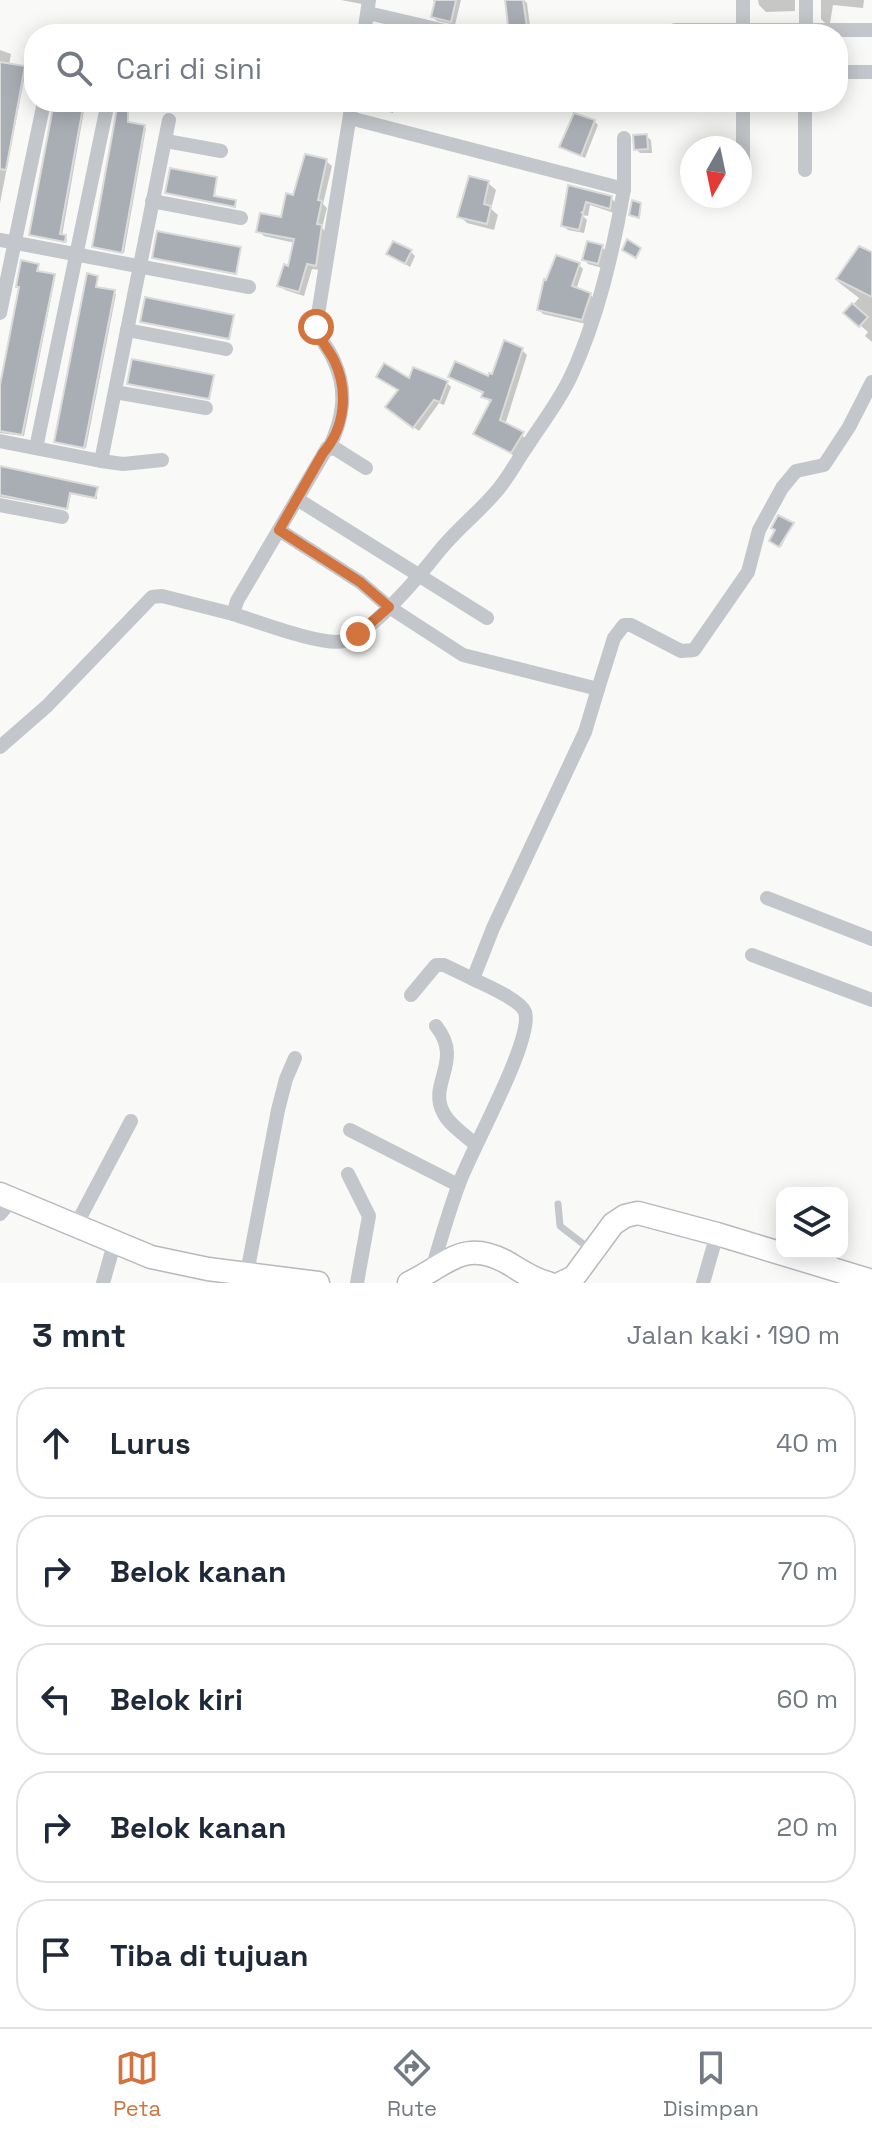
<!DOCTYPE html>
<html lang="id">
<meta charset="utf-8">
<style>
:root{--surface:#fff;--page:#f6f6f7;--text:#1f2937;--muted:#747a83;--line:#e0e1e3;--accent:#d3733d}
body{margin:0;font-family:"Space Grotesk",sans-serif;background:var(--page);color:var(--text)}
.controls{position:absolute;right:24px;bottom:24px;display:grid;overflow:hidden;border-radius:16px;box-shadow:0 4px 20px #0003}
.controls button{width:72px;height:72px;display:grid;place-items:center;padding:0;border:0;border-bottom:2px solid var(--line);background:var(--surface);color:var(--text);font:40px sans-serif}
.compass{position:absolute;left:680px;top:136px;width:72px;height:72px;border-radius:50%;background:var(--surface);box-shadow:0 4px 20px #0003;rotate:189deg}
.stop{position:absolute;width:24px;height:24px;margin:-18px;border:6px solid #d3733d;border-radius:50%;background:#fff}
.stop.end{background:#d3733d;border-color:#fff;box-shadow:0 2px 8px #0008}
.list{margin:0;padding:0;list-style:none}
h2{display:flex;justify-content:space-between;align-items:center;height:104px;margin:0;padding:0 32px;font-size:34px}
h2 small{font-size:26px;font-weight:400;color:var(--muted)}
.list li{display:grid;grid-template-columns:52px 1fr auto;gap:24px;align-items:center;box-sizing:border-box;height:112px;margin:0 16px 16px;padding:0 16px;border:2px solid var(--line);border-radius:32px}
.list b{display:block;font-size:30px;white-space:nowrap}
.list em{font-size:26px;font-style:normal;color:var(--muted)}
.icon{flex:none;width:44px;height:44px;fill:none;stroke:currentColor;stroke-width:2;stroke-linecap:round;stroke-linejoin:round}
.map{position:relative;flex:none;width:872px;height:1283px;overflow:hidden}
.search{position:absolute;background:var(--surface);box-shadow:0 4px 20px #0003;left:24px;right:24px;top:24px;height:88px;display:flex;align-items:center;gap:20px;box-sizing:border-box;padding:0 28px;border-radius:32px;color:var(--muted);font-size:30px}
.sheet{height:744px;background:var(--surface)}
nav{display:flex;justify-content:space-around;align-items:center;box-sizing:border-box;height:112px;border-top:2px solid var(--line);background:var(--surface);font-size:22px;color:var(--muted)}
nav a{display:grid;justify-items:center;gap:4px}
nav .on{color:var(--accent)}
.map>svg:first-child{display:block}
.shadow{fill:#0003}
.building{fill:#a9aeb5;stroke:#dbdbd9;stroke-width:2}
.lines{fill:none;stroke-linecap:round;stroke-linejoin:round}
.secondary-casing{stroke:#b6b9be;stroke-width:25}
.lane{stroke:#c3c6ca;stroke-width:7}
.street{stroke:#c3c6ca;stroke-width:14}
.secondary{stroke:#fff;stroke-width:22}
.route{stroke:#d3733d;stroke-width:10}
</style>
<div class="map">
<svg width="872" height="1283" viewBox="0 0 872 1283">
<rect width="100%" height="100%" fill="#f9f9f7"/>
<g class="shadow">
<path d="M341,0H370L367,5Z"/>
<path d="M433,0H461L455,25L437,21L433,17L436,6Z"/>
<path d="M507,0H524L527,3L531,34H511Z"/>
<path d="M758,0H795V11L766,12L759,5Z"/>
<path d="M821,0H864L863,8L833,5L830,23H825L821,19Z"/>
<path d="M330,27L344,28L348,34H330Z"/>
<path d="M0,50L11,54L9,65L26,70L0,203Z"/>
<path d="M55,102H77L85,105L62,236L67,239L66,243L31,235Z"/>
<path d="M369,102H397L393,113L373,108Z"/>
<path d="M127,112L129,124L146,128L124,253L94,246Z"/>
<path d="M594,121L598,125L585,158L562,146Z"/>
<path d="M646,136L651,140L652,153H640L636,149Z"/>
<path d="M326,161L332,166L323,204L327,208L322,228L327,233L320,270L312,269L304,296L285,290L280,285L290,268L295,243L264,236L259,231L283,220L295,197Z"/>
<path d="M216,179L215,198L235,202L236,207L167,193Z"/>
<path d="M488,183L496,190L491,209L498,215L494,230L467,223L460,216Z"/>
<path d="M570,187L611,198L616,203L614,213L590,205L588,216L582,215L587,220L584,233L568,230L563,225Z"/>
<path d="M602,247L606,251L602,268L588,264L584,259Z"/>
<path d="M240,249L237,275L154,258Z"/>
<path d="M860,249L872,253V342L865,336L868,332L846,313L859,298L837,281Z"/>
<path d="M411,252L415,256L410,267L389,254Z"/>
<path d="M38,265L39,274L55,278L24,436L0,433V396Z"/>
<path d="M579,265L583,269L576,290L590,294L594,299L586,324L543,314L539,310Z"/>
<path d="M97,277V289L116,294L86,448L58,442Z"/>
<path d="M233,317L230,340L142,322Z"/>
<path d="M522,350L527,355L505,425L527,439L516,457L476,433L492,403L484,397V394L456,381L451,376L489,379Z"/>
<path d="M213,377L210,399L129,383Z"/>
<path d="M447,383L451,387L444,405L439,403L419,431L392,411Z"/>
<path d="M0,468L97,489V499L71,494L68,509L0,497Z"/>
<path d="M792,525L781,547L771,540Z"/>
</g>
<g class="building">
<path d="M435,0H456L451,22L431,17Z"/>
<path d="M505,0H523L528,34H509Z"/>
<path d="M0,62L25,66L6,170L0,169Z"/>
<path d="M54,102H84L60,234L66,235L65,242L29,235Z"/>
<path d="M117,108L128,110V122L145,125L122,253L92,247Z"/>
<path d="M574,113L595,120L581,156L559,147Z"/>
<path d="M647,134L648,149L634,150L633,135Z"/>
<path d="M305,154L327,159L318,200L322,201L317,224L322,225L316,266L307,264L299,292L277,286L284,264L288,266L294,239L256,232L260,213L281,217L286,193L293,195Z"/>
<path d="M170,168L217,177L214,196L236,200L235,207L165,193Z"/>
<path d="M469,176L489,181L484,204L491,206L487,224L457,217Z"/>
<path d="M568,185L612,196L610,209L586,202L583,213L581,212L583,214L579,230L561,226Z"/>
<path d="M632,200L641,203L639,218L629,215Z"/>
<path d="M157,231L241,247L236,274L152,258Z"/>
<path d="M627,239L641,248L636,258L622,250Z"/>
<path d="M393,241L412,250L405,264L386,254Z"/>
<path d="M587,241L603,245L598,264L582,260Z"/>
<path d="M859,246L872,252V297L836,279Z"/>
<path d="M556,255L580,263L572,286L591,293L582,320L537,310L544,279L546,280Z"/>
<path d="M21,260L39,264L37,271L55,274L22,435L0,431V385L19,287H16Z"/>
<path d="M87,273L98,276L96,287L115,290L84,448L54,442Z"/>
<path d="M145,297L234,315L229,339L140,322Z"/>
<path d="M852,303L868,317L859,327L843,313Z"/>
<path d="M504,340L523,348L500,420L524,432L511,453L473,434L491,400L481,397L483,392L448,377L455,361L488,376L489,373L492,374Z"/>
<path d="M132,359L214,375L209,399L127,384Z"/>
<path d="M384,363L409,378L413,367L448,381L440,402L434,400L413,428L385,407L398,390L376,377Z"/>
<path d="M0,466L98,487L95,498L70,493L67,509L0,495Z"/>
<path d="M778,515L794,523L779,547L769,541L775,530L771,528Z"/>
</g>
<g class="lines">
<defs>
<g id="secondary">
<path d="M0,1194L151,1257L208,1269L318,1283"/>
<path d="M409,1283C448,1264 464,1238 508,1263C521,1271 534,1280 548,1283"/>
<path d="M561,1283L574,1277L613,1224L625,1216L638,1213L717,1234L872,1281"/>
</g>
</defs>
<use href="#secondary" class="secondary-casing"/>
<path class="lane" d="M558,1204L560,1226L591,1250"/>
<g class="street">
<path d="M368,13L458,34"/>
<path d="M743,30V0"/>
<path d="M806,30V0"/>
<path d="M364,34L369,0"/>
<path d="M675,34V30H872"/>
<path d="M838,72H872"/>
<path d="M624,138V189"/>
<path d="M166,141L221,151"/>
<path d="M805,170V102"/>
<path d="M743,171V102"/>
<path d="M152,201L241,218"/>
<path d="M0,240L249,287"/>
<path d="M0,313L44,102"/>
<path d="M127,330L226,349"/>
<path d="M115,392L206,408"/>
<path d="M0,441L101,461L169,120"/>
<path d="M36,448L108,102"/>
<path d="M329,448C343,419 348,391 334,361C329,348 319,340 316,327L352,102"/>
<path d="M101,461L123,464L162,460"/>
<path d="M297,499L487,618"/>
<path d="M0,505L62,517"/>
<path d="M279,530L360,582L389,607L463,655L598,689L614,638L624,625H631L681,651L694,650L748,572L759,530L782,488L796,471L824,465L849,427L872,382"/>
<path d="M233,614C256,621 324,647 344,641C373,632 421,574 440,550C457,529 478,513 495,493C507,480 516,462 526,448C541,424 559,402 571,376C598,318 613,252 624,189L350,118"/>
<path d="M0,747L47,706L152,597L162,596L233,614L237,601L327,448L336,449L366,468"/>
<path d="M767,898L872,939"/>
<path d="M752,955L872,1000"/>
<path d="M411,995L436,965H444L473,979"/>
<path d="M436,1026C464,1061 428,1083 443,1112C449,1125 464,1134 475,1144"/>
<path d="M350,1130L458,1185"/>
<path d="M348,1174L369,1216L357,1283"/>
<path d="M0,1214L11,1201"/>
<path d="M75,1227L131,1121"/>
<path d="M431,1272C440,1243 448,1213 459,1184C471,1150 534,1039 525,1012C521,1000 485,985 473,979L493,928L585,732L598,689"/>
<path d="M247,1273L278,1110L286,1079L295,1058"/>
<path d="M103,1283L114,1244"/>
<path d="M703,1283L717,1234"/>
</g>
<use href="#secondary" class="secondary"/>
</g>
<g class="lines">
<path class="route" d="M316,327C319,340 328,348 334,360C349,391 345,428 323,453L279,530L360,582L389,607L358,634"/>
</g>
</svg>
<div class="controls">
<button><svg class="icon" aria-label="layers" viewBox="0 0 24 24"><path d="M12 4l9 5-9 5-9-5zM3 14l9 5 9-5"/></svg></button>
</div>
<svg class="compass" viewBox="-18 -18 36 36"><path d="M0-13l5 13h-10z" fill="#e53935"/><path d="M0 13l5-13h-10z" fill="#747a83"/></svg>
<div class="stop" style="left:316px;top:327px"></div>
<div class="stop end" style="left:358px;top:634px"></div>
<div class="search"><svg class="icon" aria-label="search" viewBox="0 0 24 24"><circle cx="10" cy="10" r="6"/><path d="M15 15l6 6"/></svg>Cari di sini</div>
</div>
<section class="sheet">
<h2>3 mnt<small>Jalan kaki · 190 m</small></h2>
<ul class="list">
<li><svg class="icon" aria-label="ahead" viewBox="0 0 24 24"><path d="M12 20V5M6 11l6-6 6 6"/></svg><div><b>Lurus</b></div><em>40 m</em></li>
<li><svg class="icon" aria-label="right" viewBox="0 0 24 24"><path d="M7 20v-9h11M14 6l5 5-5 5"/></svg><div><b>Belok kanan</b></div><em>70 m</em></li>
<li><svg class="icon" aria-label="left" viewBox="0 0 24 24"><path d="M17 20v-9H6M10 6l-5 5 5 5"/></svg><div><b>Belok kiri</b></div><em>60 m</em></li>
<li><svg class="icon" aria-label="right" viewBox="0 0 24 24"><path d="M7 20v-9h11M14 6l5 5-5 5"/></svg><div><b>Belok kanan</b></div><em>20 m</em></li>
<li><svg class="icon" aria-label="arrive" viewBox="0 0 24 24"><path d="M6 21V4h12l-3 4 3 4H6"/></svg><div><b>Tiba di tujuan</b></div></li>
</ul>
</section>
<nav>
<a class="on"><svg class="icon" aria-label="map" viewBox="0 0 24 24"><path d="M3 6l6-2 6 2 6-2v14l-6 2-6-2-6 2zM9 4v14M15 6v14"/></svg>Peta</a>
<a><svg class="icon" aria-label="directions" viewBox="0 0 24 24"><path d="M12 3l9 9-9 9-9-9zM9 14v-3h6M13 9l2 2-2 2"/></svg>Rute</a>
<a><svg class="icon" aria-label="saved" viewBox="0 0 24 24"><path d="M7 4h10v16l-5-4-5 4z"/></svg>Disimpan</a>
</nav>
